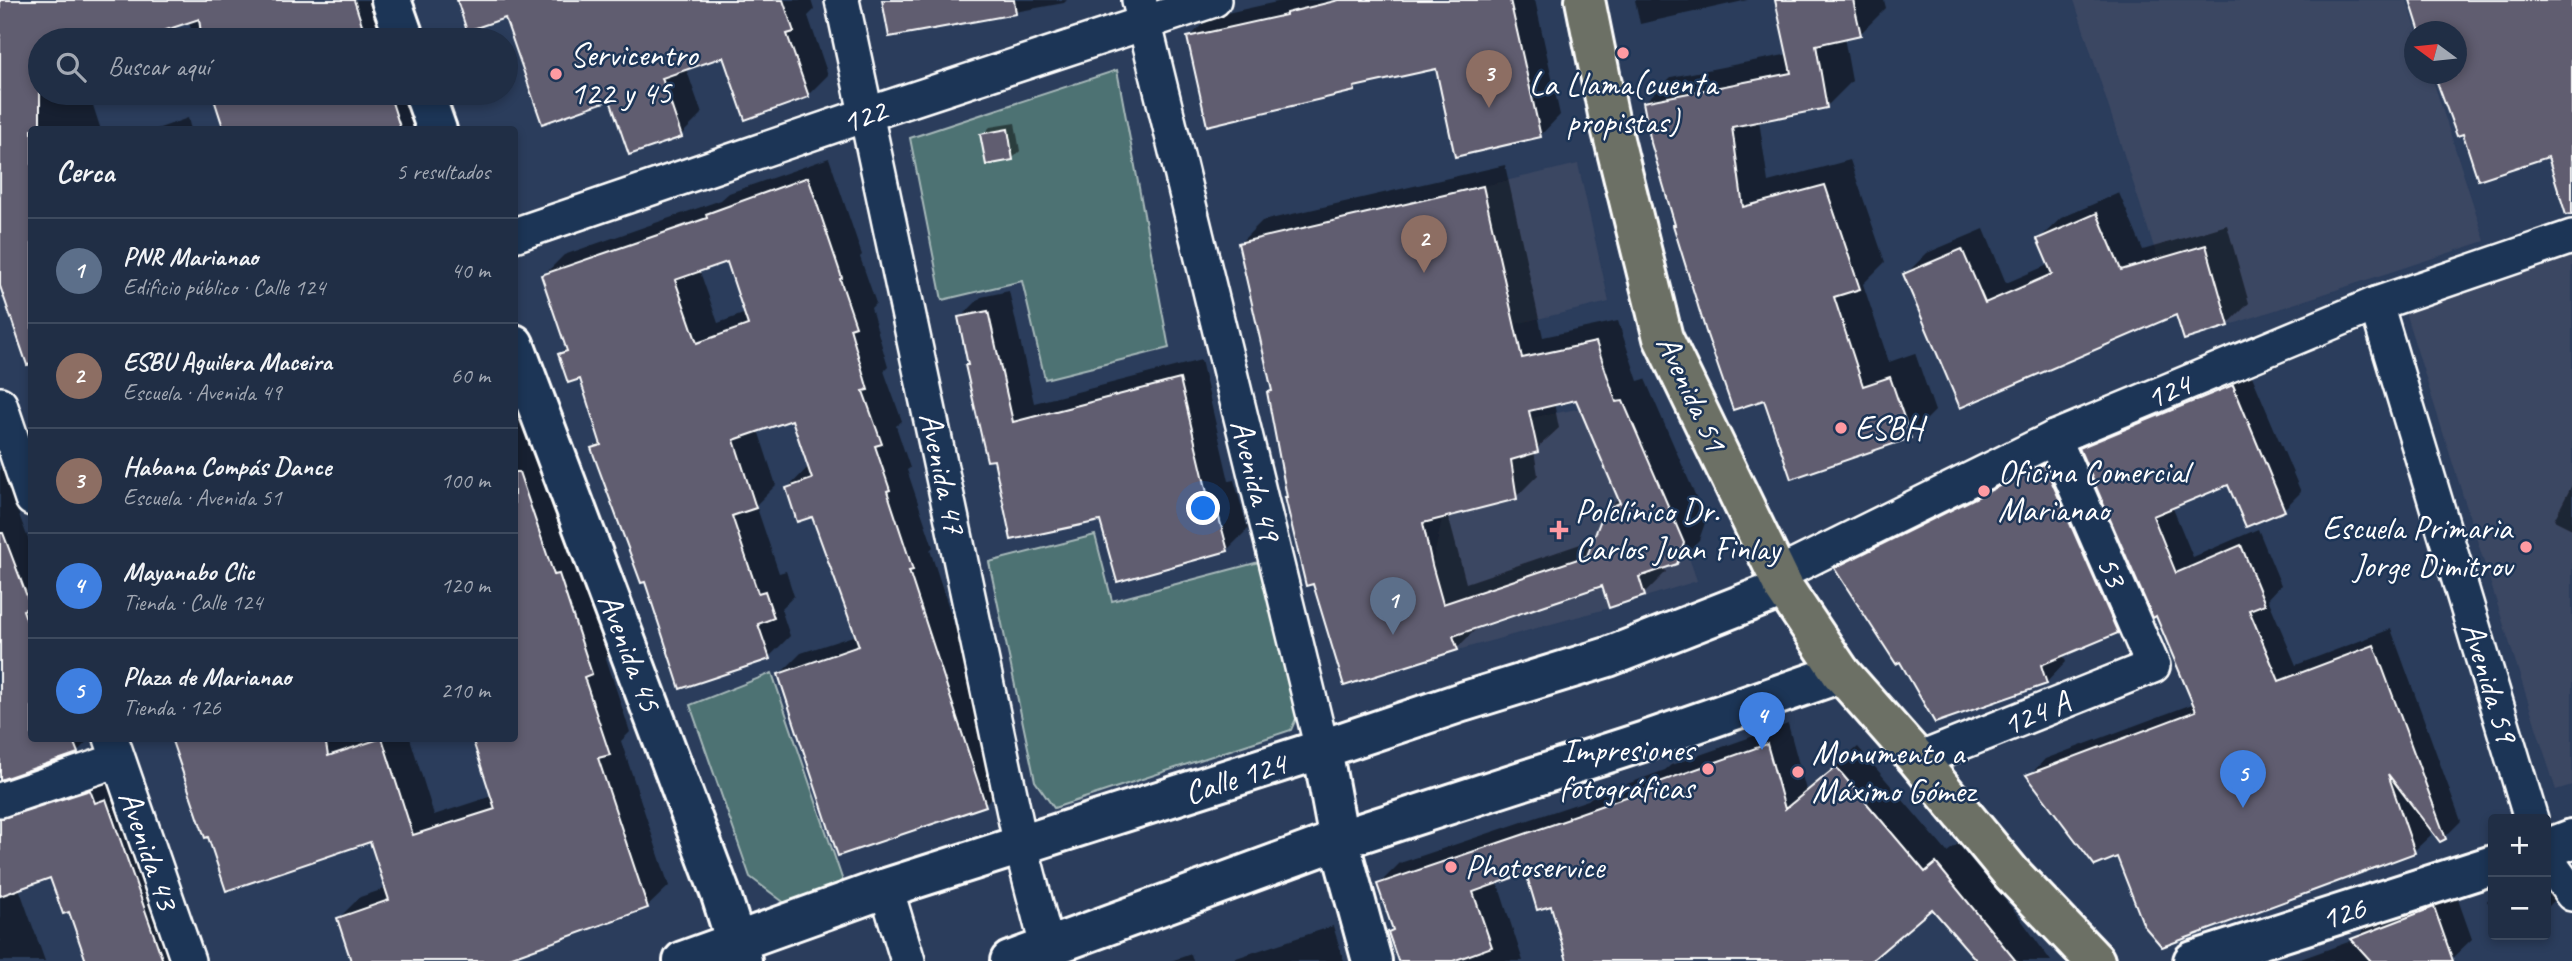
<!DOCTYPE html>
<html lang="es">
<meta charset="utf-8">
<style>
:root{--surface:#202e45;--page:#2d3a50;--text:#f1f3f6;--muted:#a2a8b3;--line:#3d4a5e;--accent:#bca0f2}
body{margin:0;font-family:Caveat,sans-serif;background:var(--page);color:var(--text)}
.controls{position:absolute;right:21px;bottom:21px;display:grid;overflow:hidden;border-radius:7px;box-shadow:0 4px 10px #0003}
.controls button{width:63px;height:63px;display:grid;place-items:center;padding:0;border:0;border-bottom:2px solid var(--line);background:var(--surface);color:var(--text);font:35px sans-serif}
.compass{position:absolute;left:2404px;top:21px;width:63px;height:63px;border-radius:50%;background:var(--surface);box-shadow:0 4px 10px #0003;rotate:285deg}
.you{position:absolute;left:1204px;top:509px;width:24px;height:24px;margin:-18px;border:5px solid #fff;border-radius:50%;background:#1a73e8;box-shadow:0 0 0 10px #1a73e833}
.badge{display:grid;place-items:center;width:46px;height:46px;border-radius:50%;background:var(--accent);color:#fff;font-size:23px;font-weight:700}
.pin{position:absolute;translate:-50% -58px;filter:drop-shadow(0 2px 4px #0008)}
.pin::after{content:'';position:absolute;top:37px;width:24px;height:21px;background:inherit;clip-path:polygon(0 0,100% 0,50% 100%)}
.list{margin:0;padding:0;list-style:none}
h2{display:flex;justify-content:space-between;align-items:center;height:91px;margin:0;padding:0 28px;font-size:30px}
h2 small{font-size:23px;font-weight:400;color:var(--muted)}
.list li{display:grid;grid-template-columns:46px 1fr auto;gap:21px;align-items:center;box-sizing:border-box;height:105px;padding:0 28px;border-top:2px solid var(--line)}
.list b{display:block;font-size:26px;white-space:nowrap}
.list p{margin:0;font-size:23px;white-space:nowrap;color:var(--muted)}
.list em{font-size:23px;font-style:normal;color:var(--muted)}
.icon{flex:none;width:38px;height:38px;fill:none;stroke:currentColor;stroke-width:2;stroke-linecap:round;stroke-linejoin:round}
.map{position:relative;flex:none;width:2572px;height:961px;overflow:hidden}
.search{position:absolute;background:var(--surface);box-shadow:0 4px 10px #0003;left:28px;top:28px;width:490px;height:77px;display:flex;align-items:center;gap:18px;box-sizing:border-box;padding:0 24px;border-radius:38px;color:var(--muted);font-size:26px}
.panel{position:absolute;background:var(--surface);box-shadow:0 4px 10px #0003;left:28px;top:126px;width:490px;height:616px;border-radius:7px}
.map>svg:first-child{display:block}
.built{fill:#3b4762}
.green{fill:#4e7273;stroke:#a6b8b9;stroke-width:2}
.shadow{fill:#0007;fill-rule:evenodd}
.building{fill:#615d70;stroke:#fff;stroke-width:2;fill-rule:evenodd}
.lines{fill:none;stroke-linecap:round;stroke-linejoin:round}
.street-casing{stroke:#fff;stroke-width:38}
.secondary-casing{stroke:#fff;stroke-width:44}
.primary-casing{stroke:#fff;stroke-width:44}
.street{stroke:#1d3557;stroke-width:33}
.secondary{stroke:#1d3557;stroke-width:38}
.primary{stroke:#6c7065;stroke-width:38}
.poi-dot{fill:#ff9aa2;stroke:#1d3557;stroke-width:2.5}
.labels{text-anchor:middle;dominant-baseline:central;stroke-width:5;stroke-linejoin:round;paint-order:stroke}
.poi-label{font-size:33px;fill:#fff;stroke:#1d3557;text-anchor:start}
.street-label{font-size:33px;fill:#fff;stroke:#1d3557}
</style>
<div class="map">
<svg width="2572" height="961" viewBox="0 0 2572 961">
<rect width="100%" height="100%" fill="#2b3d5c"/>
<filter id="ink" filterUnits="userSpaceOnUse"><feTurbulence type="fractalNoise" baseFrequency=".0143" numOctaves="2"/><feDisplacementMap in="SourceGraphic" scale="14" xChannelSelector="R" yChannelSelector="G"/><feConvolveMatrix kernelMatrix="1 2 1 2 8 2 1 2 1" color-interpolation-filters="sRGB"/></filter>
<g filter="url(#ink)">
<g class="built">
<path d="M2074,0H2407L2417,31L2414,32V74H2431L2485,241L2184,340Z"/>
<path d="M1578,164L1609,302L1269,382L1238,243Z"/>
<path d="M2572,255V785L2556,790L2404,309Z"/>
<path d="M1623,400L1684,543L1697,581L1609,608L1458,650L1432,567L1442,518L1424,443L1531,418Z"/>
</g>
<g class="green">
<path d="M1117,70L1169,348L1045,379L1022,281L942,300L910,138Z"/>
<path d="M1095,535L1112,601L1259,562L1300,710L1291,730L1054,808L1035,781L989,562Z"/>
<path d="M772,673L845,887L786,904L750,877L690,705Z"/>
</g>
<g class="shadow">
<path d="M0,0H380L393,40H195L188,20L132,40H40V93H89L101,130H32L0,280Z"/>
<path d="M458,0H811L814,10L808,16L828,75L808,95L724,54L686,68L702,114L681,135L612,98L506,16Z"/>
<path d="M883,0H1067L1064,3L891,35Z"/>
<path d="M1286,0H1535L1560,115L1540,136L1438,67L1360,84L1354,90L1189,38L1209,17Z"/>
<path d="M1635,0H1748L1640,24Z"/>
<path d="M1777,0H1884L1886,8L1860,34L1844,37L1852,81L1826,107L1759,120L1768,182L1850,160L1885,262L1863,284L1889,362L1915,353L1935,411L1910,436L1765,397L1677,224L1645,102L1671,77L1789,54Z"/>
<path d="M213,93H415L427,130H226Z"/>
<path d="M188,118L191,130H154Z"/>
<path d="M1015,123L1020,151L1013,158L982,135L990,127Z"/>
<path d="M829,158L862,255L860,257L876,303L871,308L888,367L884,371L902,421L896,426L910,468L907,470L933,547L930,550L1006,783L985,804L780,674L801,653L856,635L813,514L788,488L809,466L793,418L758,430L776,485L756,505L779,573L786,571L794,596L781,609L790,636L769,657L646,579L593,449L602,440L581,377L560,354L567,347L543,276L564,255L721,200L729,193ZM728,259L746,313L718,323L699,269Z"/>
<path d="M1505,165L1543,337L1618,321L1638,381L1645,379L1706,520L1699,540L1677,563L1664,567L1666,572L1644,594L1603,584L1479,626L1457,648L1269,392L1273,389L1240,243L1262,221ZM1577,398L1619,498L1607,510L1595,539L1466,583L1448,515L1516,497L1538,475L1534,451L1559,428L1554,403Z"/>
<path d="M2119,193L2143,250L2227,225L2249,303L2228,324L2177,313L1961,406L1905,275L1927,253L1984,229L2006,283L2050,264L2039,239L2061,218Z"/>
<path d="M1009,291L1034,403L1201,360L1229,481L1234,480L1248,529L1227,550L1102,519L995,458L969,364L960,318L981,297Z"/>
<path d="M2249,369L2301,492L2284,509L2247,525L2229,483L2172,506L2193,557L2258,529L2281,585L2268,599L2296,665L2391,629L2461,821L2444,838L2427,823L2431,835L2414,851L2118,855L2029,776L2045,759L2195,703L2157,614L2082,449L2098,432Z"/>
<path d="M514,399L539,471L547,468L613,651L606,658L630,732L621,741L669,886L647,907L499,961H353L339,918L360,897L387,888L371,840L206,836L171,738H410L434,815L492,796L514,738Z"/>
<path d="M2065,445L2137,611L2117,631L2063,654L2066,662L2046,683L1901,660L1836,568L1856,548Z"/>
<path d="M4,464L18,502L15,504L32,549V738H90L77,752L0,778V466Z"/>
<path d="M2572,485V529L2554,520Z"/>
<path d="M1788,724L1806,790L1858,747L1947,852L1958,844L2017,914L2051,961H1967L1974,955L1932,906L1869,961H1577L1552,904L1527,871L1497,881L1523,961H1399L1390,932L1394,928L1379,884L1400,863L1588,800L1592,797L1665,770L1671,765Z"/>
<path d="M107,774L182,961H88L70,910L51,876L19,888L45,961H0V793Z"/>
<path d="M2546,867L2564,890L2546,908Z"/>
<path d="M2454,888L2472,939L2449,961H2295L2354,940L2373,920Z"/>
<path d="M2493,895V908L2487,901Z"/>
<path d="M1333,926L1344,961H1227Z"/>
<path d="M1191,954L1193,961H1171Z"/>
</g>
<g class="building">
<path d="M0,0H354L367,40H202L199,19L136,40H40V130H32V364L27,365L0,286Z"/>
<path d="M457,0H783L794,32L787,34L809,97L745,120L723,57L662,78L682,137L629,155L610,100L542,124L505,18L467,31Z"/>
<path d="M882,0H1014L1016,14L889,37Z"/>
<path d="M1339,0H1510L1541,137L1455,157L1436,69L1354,87L1355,91L1207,126L1187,37L1286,15V13Z"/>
<path d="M1775,0H1853L1861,35L1816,45L1827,108L1732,127L1743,207L1825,185L1860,289L1834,297L1863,386L1890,377L1911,438L1791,479L1764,400L1733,410L1707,335L1673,225H1675L1651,143L1643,102L1791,73Z"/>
<path d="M2410,0H2572V214L2566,215L2548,157L2478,180L2463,134L2457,136L2434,74H2456V32H2420Z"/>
<path d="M212,93H389L401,130H224Z"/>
<path d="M1008,129L1013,160L986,165L980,134Z"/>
<path d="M808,177L842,278L840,279L856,326L850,328L868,390L863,391L882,444L875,446L890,490L887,491L913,570L909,571L986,806L838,856L778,674L859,646L812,517L797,522L786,488L812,479L792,420L734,440L756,508L732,516L758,593L765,591L774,618L758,624L770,659L680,689L645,582L641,583L591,448L601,445L580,379L568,383L558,354L567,351L541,275L707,218L706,214ZM727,262L748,325L697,343L675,280Z"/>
<path d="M1483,186L1522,358L1596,342L1616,402L1623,401L1684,543L1677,564L1639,577L1645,596L1609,608L1602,586L1453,636L1458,650L1344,686L1313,584L1306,586L1285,497H1287L1267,392L1272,391L1238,243ZM1576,400L1620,503L1605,509L1587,556L1443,604L1432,565L1423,523L1517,499L1511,460L1538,452L1529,411Z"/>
<path d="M2097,213L2121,270L2206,245L2229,326L2184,340L2176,315L1960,408L1903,274L1962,249L1985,303L2052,274L2037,239Z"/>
<path d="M988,311L1013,422L1180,379L1209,501L1214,499L1228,551L1117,582L1100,521L1011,540L994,460L987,461L965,365H968L958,317Z"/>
<path d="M2233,385L2285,511L2246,527L2228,485L2153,516L2176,573L2241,545L2265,604L2249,610L2279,681L2374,645L2446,839L2440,842L2388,774L2415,853L2162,947L2144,926L2117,857L2095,866L2026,775L2196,711L2156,616L2153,618L2079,448Z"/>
<path d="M2044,464L2118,633L2041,665L2047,684L1935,723L1900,662L1896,664L1834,568Z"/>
<path d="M514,472H519L554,575L559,574L592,674L584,677L610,755L598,758L648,908L501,961H351L337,918L389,900L370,842L226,891L208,837L205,838L171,738H325L328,756L382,738L413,835L495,809L472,738H514Z"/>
<path d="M0,533H3L31,607L23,610L32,635V738H72L78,753L0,780Z"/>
<path d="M1767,744L1785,809L1836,767L1925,872L1936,863L2016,961H1977L1932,909L1871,961H1567L1551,906L1537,910L1526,873L1473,892L1492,947L1453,961H1398L1388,932L1393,930L1377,884L1569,819V817L1649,789L1648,786Z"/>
<path d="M90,790L95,803L106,799L163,961H86L69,912L63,914L50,878L0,896V819Z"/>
<path d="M2434,907L2453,961H2371L2351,939Z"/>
</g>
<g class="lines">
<defs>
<g id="street">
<path d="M842,0L1021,846L1047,946"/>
<path d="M1139,0L1322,749"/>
<path d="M514,235L868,114L1214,0"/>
<path d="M2376,304L2531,819"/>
<path d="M0,404L32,499"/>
<path d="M1777,575L2054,438L2376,304L2572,237"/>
<path d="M111,738L188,961"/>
<path d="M1918,760L2153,666L2054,438"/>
<path d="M0,800L118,760"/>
<path d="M2546,858L2572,894"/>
<path d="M886,888L908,961"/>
</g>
<g id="secondary">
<path d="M391,0L405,40"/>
<path d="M424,93L437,130"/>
<path d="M514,344L720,892L742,961"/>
<path d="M1322,749L1339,840L1372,961"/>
<path d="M2546,849L2572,839"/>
<path d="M683,961L886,888L1322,749L1462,702L1608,657L1784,588"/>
<path d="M1010,961L1339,840L1645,741L1841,673"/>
<path d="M2193,961L2493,865"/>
</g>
<path id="primary" d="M1585,0L1609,119L1663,338L1784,588L1841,673L1918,760L2012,874L2095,961"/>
</defs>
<use href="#street" class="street-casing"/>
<use href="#secondary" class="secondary-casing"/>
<use href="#primary" class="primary-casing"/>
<use href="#street" class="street"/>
<use href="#secondary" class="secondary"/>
<use href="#primary" class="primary"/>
</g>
</g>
<g class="poi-dot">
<circle cx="1623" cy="53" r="7"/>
<circle cx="556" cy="74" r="7"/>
<circle cx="1841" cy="428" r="7"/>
<circle cx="1984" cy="491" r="7"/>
<path d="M1555.5 519.5h7v7h7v7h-7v7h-7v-7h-7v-7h7z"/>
<circle cx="2526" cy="547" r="7"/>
<circle cx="1708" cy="769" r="7"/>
<circle cx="1798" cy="772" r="7"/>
<circle cx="1451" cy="867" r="7"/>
</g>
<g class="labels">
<g class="poi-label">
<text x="570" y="55">Servicentro<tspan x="570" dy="38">122 y 45</tspan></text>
<text x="1623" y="84" text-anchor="middle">La Llama(cuenta<tspan x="1623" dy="38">propistas)</tspan></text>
<text x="1855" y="428">ESBH</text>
<text x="1998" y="472">Oficina Comercial<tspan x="1998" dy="38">Marianao</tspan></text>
<text x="1575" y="511">Polclínico Dr.<tspan x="1575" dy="38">Carlos Juan Finlay</tspan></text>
<text x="2512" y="528" text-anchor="end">Escuela Primaria<tspan x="2512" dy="38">Jorge Dimitrov</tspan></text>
<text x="1694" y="750" text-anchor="end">Impresiones<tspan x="1694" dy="38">fotográficas</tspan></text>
<text x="1812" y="753">Monumento a<tspan x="1812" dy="38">Máximo Gómez</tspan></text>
<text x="1465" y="867">Photoservice</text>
</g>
<g class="street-label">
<text transform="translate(864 116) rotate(-19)">122</text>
<text transform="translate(2168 391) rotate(-23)">124</text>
<text transform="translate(1692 393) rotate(65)">Avenida 51</text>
<text transform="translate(943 473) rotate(78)">Avenida 47</text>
<text transform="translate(1256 480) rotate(76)">Avenida 49</text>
<text transform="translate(2112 571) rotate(66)">53</text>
<text transform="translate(630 652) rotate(69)">Avenida 45</text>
<text transform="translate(2490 682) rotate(73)">Avenida 59</text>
<text transform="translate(2036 713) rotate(-22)">124 A</text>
<text transform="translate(1235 778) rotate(-18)">Calle 124</text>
<text transform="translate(149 850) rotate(71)">Avenida 43</text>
<text transform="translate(2343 913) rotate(-18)">126</text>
</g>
</g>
</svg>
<div class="controls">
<button>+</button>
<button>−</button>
</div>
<svg class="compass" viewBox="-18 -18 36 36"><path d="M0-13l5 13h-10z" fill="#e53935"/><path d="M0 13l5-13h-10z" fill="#a2a8b3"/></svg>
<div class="you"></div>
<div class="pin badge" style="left:1393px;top:635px;background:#5c6f8a">1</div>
<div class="pin badge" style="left:1424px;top:273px;background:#8d6e63">2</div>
<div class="pin badge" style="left:1489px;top:108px;background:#8d6e63">3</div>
<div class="pin badge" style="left:1762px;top:750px;background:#3f7fe0">4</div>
<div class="pin badge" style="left:2243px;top:808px;background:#3f7fe0">5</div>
<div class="search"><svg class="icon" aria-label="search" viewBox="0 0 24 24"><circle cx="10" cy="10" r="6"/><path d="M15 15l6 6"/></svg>Buscar aquí</div>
<section class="panel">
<h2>Cerca<small>5 resultados</small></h2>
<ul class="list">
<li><span class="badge" style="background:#5c6f8a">1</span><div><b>PNR Marianao</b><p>Edificio público · Calle 124</p></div><em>40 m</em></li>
<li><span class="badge" style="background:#8d6e63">2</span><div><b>ESBU Aguilera Maceira</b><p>Escuela · Avenida 49</p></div><em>60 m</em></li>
<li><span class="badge" style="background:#8d6e63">3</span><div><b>Habana Compás Dance</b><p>Escuela · Avenida 51</p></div><em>100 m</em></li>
<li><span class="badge" style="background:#3f7fe0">4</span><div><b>Mayanabo Clic</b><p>Tienda · Calle 124</p></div><em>120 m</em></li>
<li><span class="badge" style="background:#3f7fe0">5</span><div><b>Plaza de Marianao</b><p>Tienda · 126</p></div><em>210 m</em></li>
</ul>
</section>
</div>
